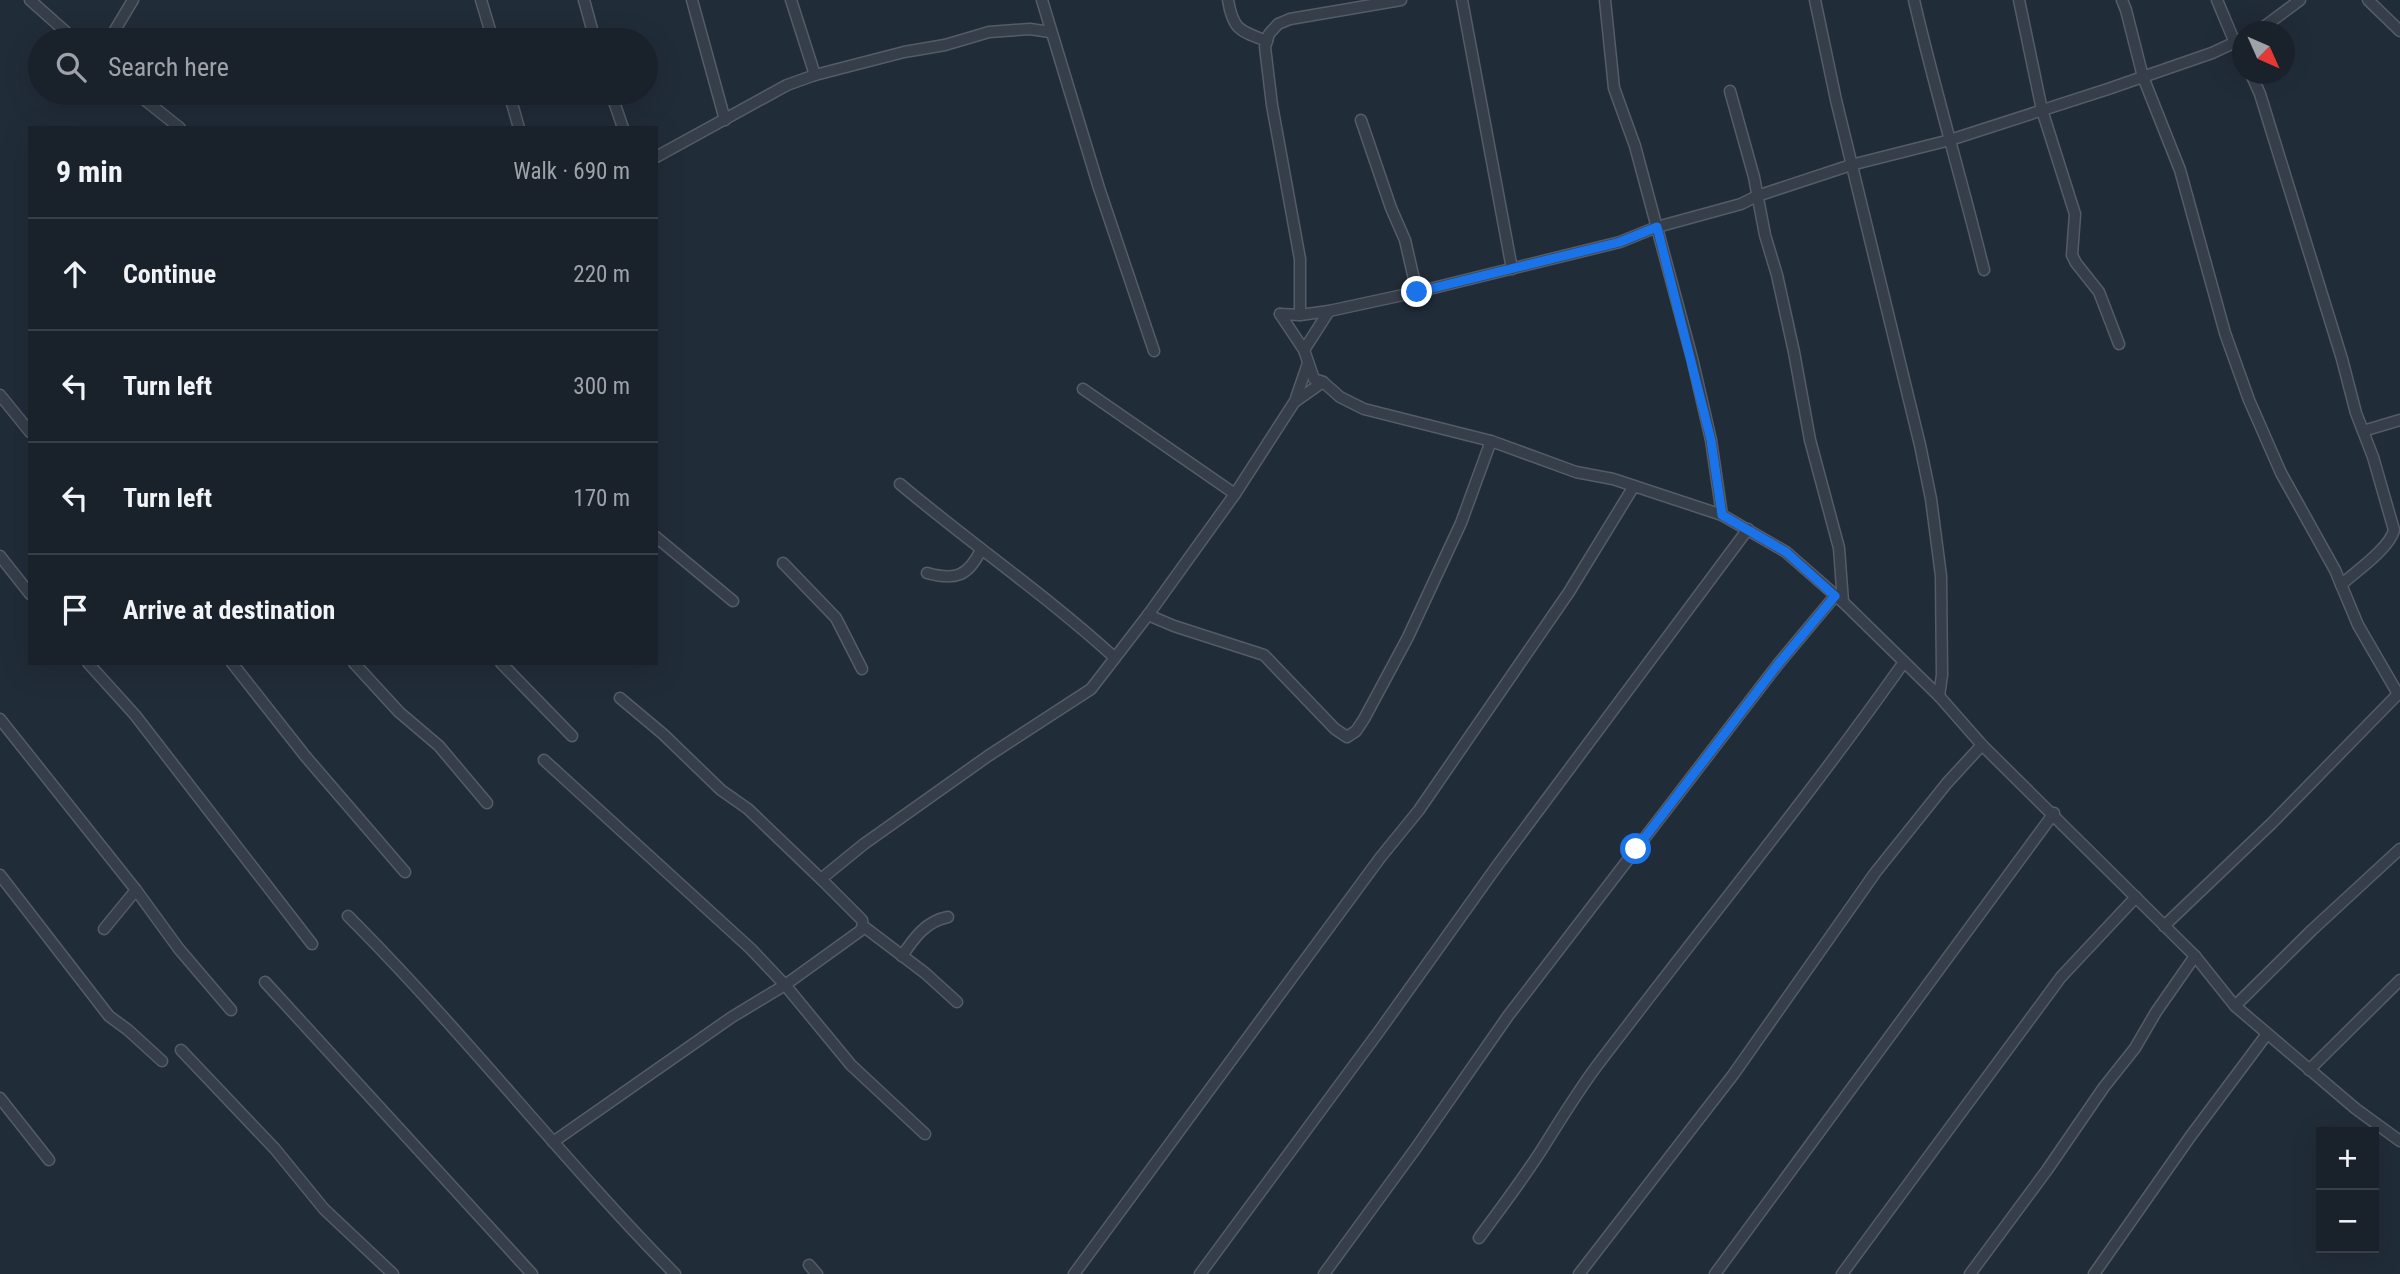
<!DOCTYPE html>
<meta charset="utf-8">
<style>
:root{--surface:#19212b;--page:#262e37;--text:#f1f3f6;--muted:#9fa3a9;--line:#373e47}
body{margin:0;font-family:"Roboto Condensed",sans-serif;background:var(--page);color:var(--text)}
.controls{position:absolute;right:21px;bottom:21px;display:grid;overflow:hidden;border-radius:0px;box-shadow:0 7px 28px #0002}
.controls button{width:63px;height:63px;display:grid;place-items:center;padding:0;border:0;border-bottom:2px solid var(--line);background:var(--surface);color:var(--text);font:35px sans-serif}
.compass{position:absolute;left:2232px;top:21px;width:63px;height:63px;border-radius:50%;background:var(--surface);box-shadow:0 7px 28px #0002;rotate:135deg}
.stop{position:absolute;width:21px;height:21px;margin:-16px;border:5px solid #1a73e8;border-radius:50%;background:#fff}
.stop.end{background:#1a73e8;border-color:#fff;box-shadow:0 2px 7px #0008}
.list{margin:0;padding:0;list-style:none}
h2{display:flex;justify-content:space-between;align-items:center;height:91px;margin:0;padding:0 28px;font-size:30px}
h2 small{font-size:23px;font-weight:400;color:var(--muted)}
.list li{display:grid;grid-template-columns:46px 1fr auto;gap:21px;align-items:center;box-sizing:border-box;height:112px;padding:0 28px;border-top:2px solid var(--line)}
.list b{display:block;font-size:26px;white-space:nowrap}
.list em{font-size:23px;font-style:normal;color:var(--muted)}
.icon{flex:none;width:38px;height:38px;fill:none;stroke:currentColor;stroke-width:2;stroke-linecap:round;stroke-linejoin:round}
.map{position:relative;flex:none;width:2400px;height:1274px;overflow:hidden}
.search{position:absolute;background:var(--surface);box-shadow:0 7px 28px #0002;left:28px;top:28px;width:630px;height:77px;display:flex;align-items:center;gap:18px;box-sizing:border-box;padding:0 24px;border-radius:38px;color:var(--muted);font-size:26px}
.panel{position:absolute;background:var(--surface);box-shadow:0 7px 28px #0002;left:28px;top:126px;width:630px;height:539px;border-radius:0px}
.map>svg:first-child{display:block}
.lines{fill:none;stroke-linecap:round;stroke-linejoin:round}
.street-casing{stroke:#535c67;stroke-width:13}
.street{stroke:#353e49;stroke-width:10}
.route{stroke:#1a73e8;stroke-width:9}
</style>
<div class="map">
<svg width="2400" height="1274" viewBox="0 0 2400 1274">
<rect width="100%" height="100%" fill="#212c39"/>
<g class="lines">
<defs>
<g id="street">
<path d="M30,0L75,40"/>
<path d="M481,0L493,40"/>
<path d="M584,0L595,40"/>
<path d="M692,0L725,120"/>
<path d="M791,0L815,75"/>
<path d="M1042,0L1099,188L1154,351"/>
<path d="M1228,0C1233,30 1240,31 1267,41"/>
<path d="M1462,0L1512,269"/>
<path d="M1605,0L1614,88L1635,146L1692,358L1711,440L1722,515"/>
<path d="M1815,0L1836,100L1920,445L1931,499L1941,576L1942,675L1939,696"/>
<path d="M1914,0C1935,91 1962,180 1984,270"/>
<path d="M2019,0L2042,110L2075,214L2072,255L2076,263L2099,292L2119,344"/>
<path d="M2122,0L2126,10L2143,77L2180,170L2225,333L2249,400L2281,473L2335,570L2358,625L2398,694"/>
<path d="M2217,0L2235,43L2242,55"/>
<path d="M2368,0L2400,31"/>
<path d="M2257,32L2300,0"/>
<path d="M109,40L133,0"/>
<path d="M2251,74L2260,94L2342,359L2356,413L2373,457L2394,530C2390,548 2355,572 2341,585"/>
<path d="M1730,91L1754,177L1765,235L1777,275L1794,352L1810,440L1839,548L1843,602"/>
<path d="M136,93L180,128"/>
<path d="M509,93L519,128"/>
<path d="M611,93L623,128"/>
<path d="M1361,120L1391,208L1405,240L1417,292"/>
<path d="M656,157L787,85L815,75L904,52L945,45L989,32L1030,29L1050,32"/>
<path d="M1280,314L1304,350L1314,379L1323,382L1340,397L1364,409L1491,441L1576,472L1613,479L1722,515L1786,552L1843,602L1939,696L1982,745L2195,956L2235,1006L2356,1109L2400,1141"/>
<path d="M1280,314L1300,315L1329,311L1417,292L1620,242L1657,227L1741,204L1757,196L1851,165L1950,140L2108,89L2212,53L2242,39"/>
<path d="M1300,315V259L1272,105L1265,47L1269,34L1278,24L1290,19L1401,0"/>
<path d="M1304,350L1329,311"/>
<path d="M1083,389L1235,494"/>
<path d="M0,395L30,432"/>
<path d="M1296,401L1323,382"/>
<path d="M2363,431L2400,420"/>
<path d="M900,484C970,543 1046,595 1114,657"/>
<path d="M656,537L733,601"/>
<path d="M0,556L30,594"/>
<path d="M783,563L836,618L862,669"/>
<path d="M927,573C956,581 968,576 981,550"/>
<path d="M1148,615L1174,626L1264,655L1335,729L1347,737L1356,731L1364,719L1408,637L1461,523L1491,441"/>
<path d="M88,663L135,715L312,944"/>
<path d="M232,663L306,757L405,872"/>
<path d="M354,663L399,712L439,746L487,803"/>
<path d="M501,663L572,736"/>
<path d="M620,698L663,734L721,790L748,809L821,879L864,844L988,756L1091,689L1148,615L1235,494L1295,401L1308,363"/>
<path d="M0,719L136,890L179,949L231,1010"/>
<path d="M544,760L751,949L785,985L851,1065L925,1134"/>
<path d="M0,875L109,1016L128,1030L162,1061"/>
<path d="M348,916C462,1030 562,1159 675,1274"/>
<path d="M863,926L925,973L957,1002"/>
<path d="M2164,926L2272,823L2400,692"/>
<path d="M104,929L136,890"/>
<path d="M902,956C914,938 926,921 948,917"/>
<path d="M265,982L532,1274"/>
<path d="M2235,1006L2312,930L2400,849"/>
<path d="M181,1050L275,1149L324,1209L393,1274"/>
<path d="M2309,1070L2400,980"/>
<path d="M0,1098L49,1160"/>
<path d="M553,1142L732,1017L785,985L860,931L863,926L862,920L821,879"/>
<path d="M1479,1238C1503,1205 1528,1173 1549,1138C1564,1114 1579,1090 1596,1067C1698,932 1806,801 1904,662"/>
<path d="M809,1265L817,1274"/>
<path d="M1074,1274L1380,858L1419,810L1569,592L1634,486"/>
<path d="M1200,1274L1380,1030L1497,866L1748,529"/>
<path d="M1324,1274L1416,1148L1508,1016L1779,663L1835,596"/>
<path d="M1579,1274L1733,1075L1875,873L1947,783L1982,745"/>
<path d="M1715,1274L2054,813"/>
<path d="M1842,1274L2061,977L2136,897"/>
<path d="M1970,1274L2047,1170L2104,1087L2135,1048L2156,1012L2195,956"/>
<path d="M2094,1274L2190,1137L2267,1034"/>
</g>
</defs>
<use href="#street" class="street-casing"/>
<use href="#street" class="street"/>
</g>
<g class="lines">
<path class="route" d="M1417,292L1620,242L1657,227L1711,440L1722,515L1786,552L1835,596L1779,663L1636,849"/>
</g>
</svg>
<div class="controls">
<button>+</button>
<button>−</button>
</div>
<svg class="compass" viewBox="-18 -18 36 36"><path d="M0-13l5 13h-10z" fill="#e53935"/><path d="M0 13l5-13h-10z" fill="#9fa3a9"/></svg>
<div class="stop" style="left:1636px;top:849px"></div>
<div class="stop end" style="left:1417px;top:292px"></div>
<div class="search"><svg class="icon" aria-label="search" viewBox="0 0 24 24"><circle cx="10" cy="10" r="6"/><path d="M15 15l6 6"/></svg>Search here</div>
<section class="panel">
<h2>9 min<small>Walk · 690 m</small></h2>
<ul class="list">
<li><svg class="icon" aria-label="ahead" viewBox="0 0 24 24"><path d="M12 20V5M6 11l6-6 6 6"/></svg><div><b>Continue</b></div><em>220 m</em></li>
<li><svg class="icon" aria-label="left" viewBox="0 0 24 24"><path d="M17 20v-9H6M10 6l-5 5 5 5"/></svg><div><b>Turn left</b></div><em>300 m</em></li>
<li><svg class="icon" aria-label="left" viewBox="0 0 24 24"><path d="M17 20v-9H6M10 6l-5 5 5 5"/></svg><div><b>Turn left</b></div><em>170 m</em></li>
<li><svg class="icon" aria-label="arrive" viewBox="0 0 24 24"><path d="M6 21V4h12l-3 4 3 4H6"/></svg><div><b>Arrive at destination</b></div></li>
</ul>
</section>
</div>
